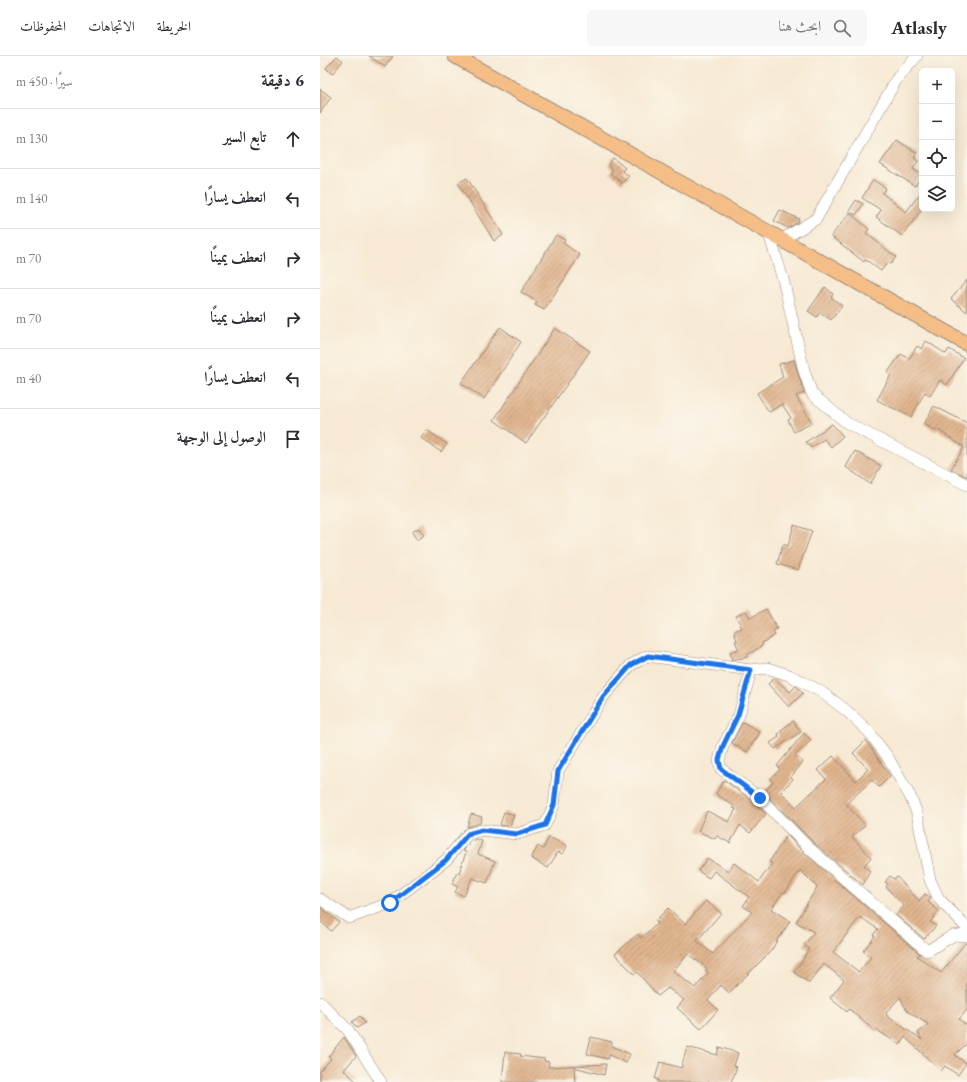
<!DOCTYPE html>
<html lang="ar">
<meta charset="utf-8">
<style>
:root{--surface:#fff;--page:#f7f7f7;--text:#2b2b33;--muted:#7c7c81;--line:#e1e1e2}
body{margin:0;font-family:"EB Garamond",Amiri,serif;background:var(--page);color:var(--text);direction:rtl}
.controls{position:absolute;right:12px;top:12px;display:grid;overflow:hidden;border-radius:6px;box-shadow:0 4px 16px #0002}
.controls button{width:36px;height:36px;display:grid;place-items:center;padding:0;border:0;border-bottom:1px solid var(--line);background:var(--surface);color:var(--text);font:20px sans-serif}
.stop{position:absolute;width:12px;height:12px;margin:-9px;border:3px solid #1a73e8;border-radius:50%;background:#fff}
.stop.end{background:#1a73e8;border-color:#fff;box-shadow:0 1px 4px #0008}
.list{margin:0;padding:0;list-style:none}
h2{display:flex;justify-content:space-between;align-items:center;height:52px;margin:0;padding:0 16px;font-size:17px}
h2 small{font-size:13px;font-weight:400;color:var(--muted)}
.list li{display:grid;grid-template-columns:26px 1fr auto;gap:12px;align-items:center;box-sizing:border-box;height:60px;padding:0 16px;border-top:1px solid var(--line)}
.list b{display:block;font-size:15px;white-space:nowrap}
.list em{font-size:13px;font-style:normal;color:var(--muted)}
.icon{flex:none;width:22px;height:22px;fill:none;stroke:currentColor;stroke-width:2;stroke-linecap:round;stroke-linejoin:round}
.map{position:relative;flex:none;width:647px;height:1026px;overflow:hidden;direction:ltr}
header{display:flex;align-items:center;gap:24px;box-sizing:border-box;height:56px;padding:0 20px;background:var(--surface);border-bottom:1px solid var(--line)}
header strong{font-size:19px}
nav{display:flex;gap:22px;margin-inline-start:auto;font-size:14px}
.search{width:280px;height:36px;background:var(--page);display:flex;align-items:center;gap:10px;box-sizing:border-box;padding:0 14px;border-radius:6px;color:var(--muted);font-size:15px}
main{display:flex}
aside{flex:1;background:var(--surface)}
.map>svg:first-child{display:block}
.building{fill:url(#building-hatch);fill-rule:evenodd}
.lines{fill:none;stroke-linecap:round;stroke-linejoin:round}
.minor-casing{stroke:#998a78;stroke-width:12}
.major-casing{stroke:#998a78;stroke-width:16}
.minor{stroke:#fff;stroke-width:11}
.major{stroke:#f6be87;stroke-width:14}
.route{stroke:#1a73e8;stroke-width:5}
</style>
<header>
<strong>Atlasly</strong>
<div class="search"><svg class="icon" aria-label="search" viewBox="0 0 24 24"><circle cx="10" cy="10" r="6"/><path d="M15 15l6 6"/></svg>ابحث هنا</div>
<nav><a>الخريطة</a><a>الاتجاهات</a><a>المحفوظات</a></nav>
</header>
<main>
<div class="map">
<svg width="647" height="1026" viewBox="0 0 647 1026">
<defs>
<pattern id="building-hatch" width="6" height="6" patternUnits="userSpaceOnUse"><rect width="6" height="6" fill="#e1b690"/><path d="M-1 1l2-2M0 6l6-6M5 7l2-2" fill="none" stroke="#b89475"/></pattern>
</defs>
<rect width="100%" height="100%" fill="#fbf7ec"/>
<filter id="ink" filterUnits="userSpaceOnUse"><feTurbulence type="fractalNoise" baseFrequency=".025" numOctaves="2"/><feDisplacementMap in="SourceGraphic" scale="8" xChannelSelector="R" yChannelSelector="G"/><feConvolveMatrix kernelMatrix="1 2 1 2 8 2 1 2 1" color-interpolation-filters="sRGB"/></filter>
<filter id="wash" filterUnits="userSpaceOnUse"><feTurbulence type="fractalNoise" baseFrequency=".012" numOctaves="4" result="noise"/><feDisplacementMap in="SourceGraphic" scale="16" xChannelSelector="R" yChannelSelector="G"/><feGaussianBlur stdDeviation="0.9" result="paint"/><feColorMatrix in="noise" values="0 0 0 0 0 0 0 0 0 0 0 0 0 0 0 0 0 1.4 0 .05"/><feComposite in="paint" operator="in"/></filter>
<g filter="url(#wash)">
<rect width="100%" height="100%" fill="#f7e9d3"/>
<g id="blocks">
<g class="building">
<path d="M17,0L23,5L12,18L6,12Z"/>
<path d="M49,0H73L65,11Z"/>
<path d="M0,33L11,41L0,57Z"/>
<path d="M577,84L597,97L594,102L598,105L593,113L602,119L595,130L560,108Z"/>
<path d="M293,102L305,112L302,115L309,120L302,127L290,117L293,114L288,109Z"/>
<path d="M147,122L183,179L174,185L138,127Z"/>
<path d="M553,124L566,132L562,137L586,156L602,135V153L582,180L556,161L561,154L542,142Z"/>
<path d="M536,144L543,148L536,159L529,155Z"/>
<path d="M460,154L479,163L478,166L468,172L454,165Z"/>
<path d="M530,157L549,173L546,177L576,201L571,208L568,206L561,215L549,206L545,204L544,206L511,180Z"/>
<path d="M236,179L245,184L243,187L260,199L224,254L215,249L217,246L201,236Z"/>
<path d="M647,224V256L631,243Z"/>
<path d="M505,231L513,238L511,241L522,250L511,264L500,256L497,261L488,255Z"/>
<path d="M180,271L201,286L164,343L141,327Z"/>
<path d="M235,272L270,295L206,387L174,364Z"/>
<path d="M606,285L626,298L629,293L644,302L627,329L620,324L610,340L605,336L591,361L557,344L571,319L568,316L581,298L589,303L597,290L602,293Z"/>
<path d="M474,304L484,337L476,340L492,367L474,376L468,364L471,362L462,348L449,356L437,337L463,321L459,308Z"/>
<path d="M614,350L647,367V421L631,413L644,391L617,373L616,375L604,368Z"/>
<path d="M512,368L523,380L511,391L504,383L491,392L486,386Z"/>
<path d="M107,374L127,388L121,396L101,382Z"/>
<path d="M535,395L561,410L550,428L526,411Z"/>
<path d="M474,469L492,475L478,514L457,508L463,488L468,490Z"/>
<path d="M99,472L104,479L97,484L92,476Z"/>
<path d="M446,553L457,573L453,575L455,579L442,587L443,589L427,599V601L412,604L410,596L419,593L415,586L417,585L414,575L422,572L416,560L426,555L430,562Z"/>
<path d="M454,622L470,636L476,630L483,637L469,651L448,628Z"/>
<path d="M473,665L481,676L455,693L450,687L459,681L458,678L462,676L461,674Z"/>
<path d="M423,666L440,676L427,696L412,687Z"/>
<path d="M484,677L491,684L475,700L483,706L471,721L473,723L461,736L476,751L506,723L498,714L513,700L536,725L548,713L533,697L546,684L570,720L559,731L552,724L526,748L545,769L532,781L551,801L544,810L550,815L543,829L494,787L444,736L453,726L450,723L460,713L457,710Z"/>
<path d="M404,724L435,747L446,758L430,777L420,769L410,787L397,780L395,783L378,775L387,755L409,766L416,753L413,752L414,750L396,738Z"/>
<path d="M184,756L194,759L190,770L180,769Z"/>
<path d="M151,758L162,761L160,767L147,771Z"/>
<path d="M467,779L484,797L600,898L597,900L621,917L645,887H647V954L639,963L647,970V987L635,999L646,1007L638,1019L625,1010L621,1015L585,981L580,989L557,974L556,976L529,953L527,956L510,942L524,924L504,908L489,927L474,916L485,901L484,900L489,893L484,889L494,876L476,866L497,831L480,814L465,837L463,836L451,853L470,865L461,880L460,879L451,895L409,937L401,929L388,944L398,954L381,973L357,952L364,944L348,932L338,940L317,916L314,918L295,898L318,878L321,882L338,867L335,865L348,852L365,868L386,845L401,857L377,885L393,898L432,856L423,850L429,841L394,815L389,822L378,815L387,802L408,815L414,807L439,826L452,807L449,806ZM540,861L558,873L553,879L555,880L543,895L551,901L539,916L513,896ZM368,898L387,912L386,914L388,917L375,932L353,915ZM580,941L587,955L608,968L598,977L602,984L567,960L566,957Z"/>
<path d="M229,781L247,790L243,798L238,796L228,812L211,802L218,790L223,793Z"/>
<path d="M155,783L162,785L158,798L175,805L167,827L152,822L144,840L135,836L138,831L132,828L137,816L139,817L146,796L143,795Z"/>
<path d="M570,820L574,823L577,821L599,845L605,838L611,842L608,846L619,855L610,866L616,870L604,883L576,859L584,850L566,831L568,828L565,826Z"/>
<path d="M0,851L19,866L11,875L0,865Z"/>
<path d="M40,960L45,967L37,972L32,966Z"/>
<path d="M24,981L36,1000L24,1014L37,1026H0V1015L11,1003L8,1001Z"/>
<path d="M271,981L292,986L291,990L310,998L306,1007L289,999L288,1003L267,998Z"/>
<path d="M367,991L397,999L399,991L418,997L414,1010L417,1011L411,1026H337L338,1023H335L340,1006L361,1012Z"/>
<path d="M185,996L201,998L200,1000L225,1003L224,1005L229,1006L228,1011L286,1008L284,1019L254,1011L255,1026H182Z"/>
</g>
</g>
</g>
<g filter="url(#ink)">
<use href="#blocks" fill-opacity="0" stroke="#998a78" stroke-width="1"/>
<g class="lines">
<defs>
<g id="minor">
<path d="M448,174L464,227L484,315L492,338L527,367L647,429"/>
<path d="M463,183L496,163L578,21L597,0"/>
<path d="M431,614L419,659L403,690L399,705L401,713L440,742L489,792L607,895L634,879L647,880"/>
<path d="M0,843L29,862L70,847L126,804L148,778L162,774L197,778L225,769L234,749L238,715L283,641L311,609L327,600L431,614L447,612L469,619L500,635L527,655L549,676L567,700L590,740L597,757L610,824L619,843L647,872"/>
<path d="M0,946L28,974L61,1026"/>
</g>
<path id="major" d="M135,0L647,288"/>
</defs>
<use href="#minor" class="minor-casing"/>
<use href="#major" class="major-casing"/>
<use href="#minor" class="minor"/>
<use href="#major" class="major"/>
</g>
</g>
<g class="lines" filter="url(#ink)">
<path class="route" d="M70,847L126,804L148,778L162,774L197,778L225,769L234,749L238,715L283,641L311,609L328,600L431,614L418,659L403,690L399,704L401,713L440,742"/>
</g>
</svg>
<div class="controls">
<button>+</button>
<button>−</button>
<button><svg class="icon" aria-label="locate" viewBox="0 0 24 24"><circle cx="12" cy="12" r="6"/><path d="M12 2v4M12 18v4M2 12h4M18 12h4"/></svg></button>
<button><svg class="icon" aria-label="layers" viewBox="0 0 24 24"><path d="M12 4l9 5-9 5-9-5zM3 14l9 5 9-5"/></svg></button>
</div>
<div class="stop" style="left:70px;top:847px"></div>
<div class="stop end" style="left:440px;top:742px"></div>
</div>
<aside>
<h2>6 دقيقة<small>سيرًا · 450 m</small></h2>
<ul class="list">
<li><svg class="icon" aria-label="ahead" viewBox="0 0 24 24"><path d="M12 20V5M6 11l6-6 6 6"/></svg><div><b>تابع السير</b></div><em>130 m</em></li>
<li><svg class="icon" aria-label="left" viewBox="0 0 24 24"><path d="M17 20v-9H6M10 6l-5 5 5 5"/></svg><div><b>انعطف يسارًا</b></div><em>140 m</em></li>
<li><svg class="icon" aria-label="right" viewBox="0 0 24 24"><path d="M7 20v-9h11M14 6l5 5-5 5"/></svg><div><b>انعطف يمينًا</b></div><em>70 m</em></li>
<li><svg class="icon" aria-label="right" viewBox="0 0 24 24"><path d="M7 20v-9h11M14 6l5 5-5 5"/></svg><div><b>انعطف يمينًا</b></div><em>70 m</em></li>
<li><svg class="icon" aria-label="left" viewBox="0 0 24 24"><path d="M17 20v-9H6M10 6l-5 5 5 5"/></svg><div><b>انعطف يسارًا</b></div><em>40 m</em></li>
<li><svg class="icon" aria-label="arrive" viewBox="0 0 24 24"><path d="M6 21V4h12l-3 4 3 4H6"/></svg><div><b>الوصول إلى الوجهة</b></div></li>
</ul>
</aside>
</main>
